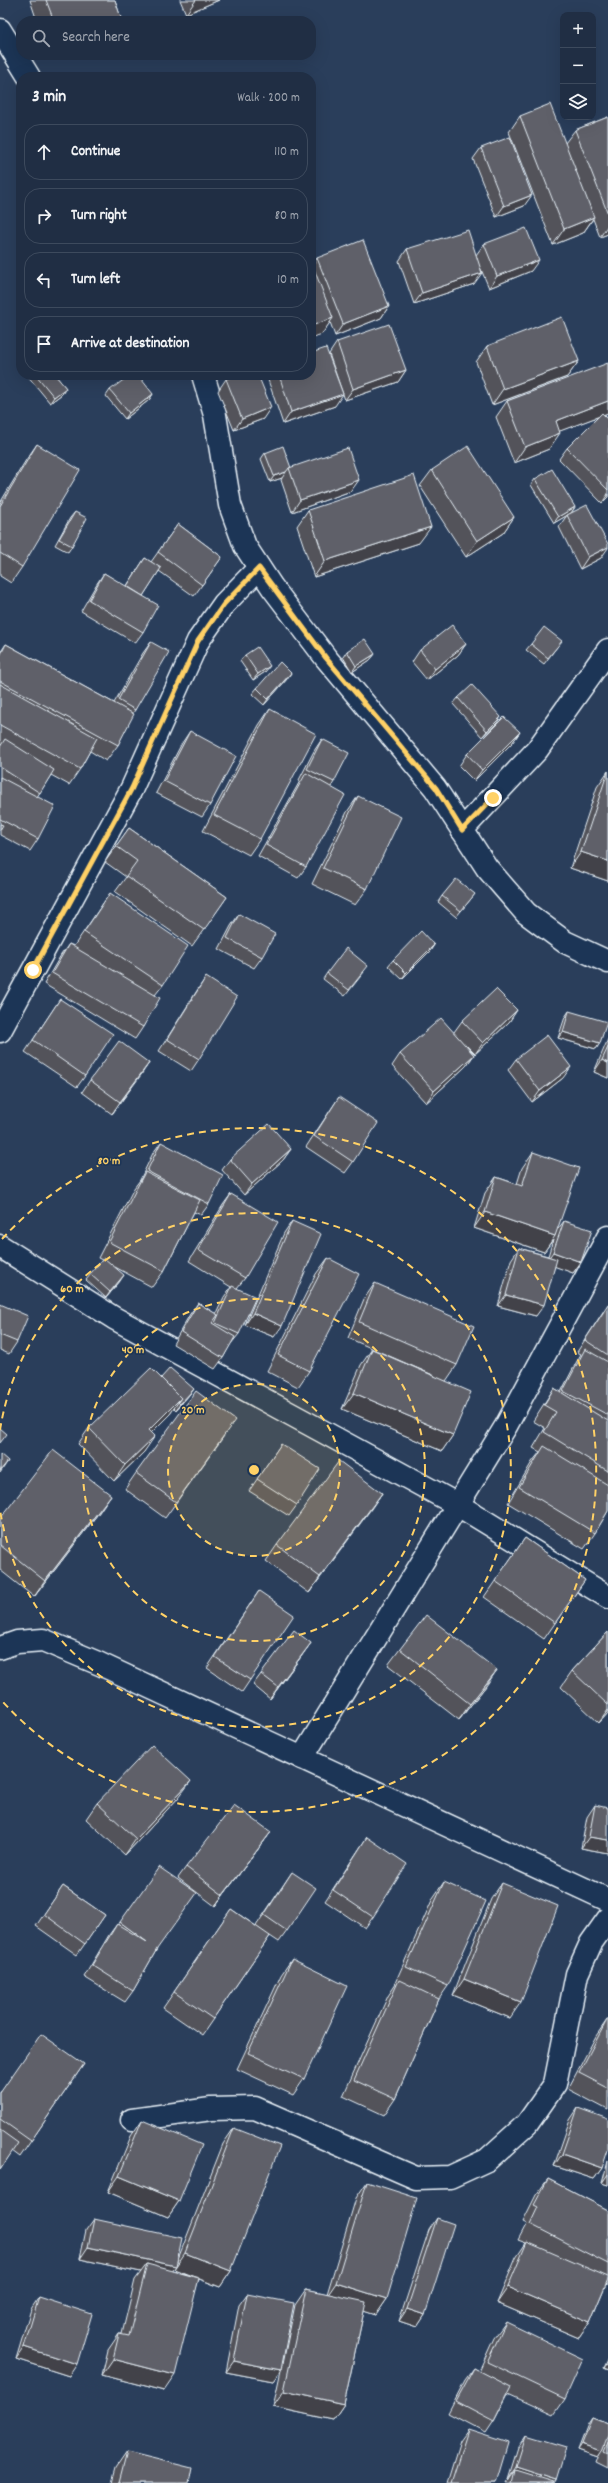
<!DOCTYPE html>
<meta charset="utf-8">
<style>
:root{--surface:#202e44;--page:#28364b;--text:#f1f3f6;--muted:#a2a8b2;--line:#3d4a5d}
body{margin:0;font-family:Dekko,sans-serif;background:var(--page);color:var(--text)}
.controls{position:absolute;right:12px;top:12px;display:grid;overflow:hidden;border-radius:8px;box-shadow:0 4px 16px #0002}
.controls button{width:36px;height:36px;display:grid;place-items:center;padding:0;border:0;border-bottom:1px solid var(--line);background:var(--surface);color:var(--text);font:20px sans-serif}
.stop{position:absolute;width:12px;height:12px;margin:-9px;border:3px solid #ffd166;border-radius:50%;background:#fff}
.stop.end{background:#ffd166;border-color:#fff;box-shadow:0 1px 4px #0008}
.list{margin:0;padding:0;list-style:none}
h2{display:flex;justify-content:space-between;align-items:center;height:52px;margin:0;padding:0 16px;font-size:17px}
h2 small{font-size:13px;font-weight:400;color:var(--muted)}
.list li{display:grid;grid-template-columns:26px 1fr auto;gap:12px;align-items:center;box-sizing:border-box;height:56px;margin:0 8px 8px;padding:0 8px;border:1px solid var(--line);border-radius:16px}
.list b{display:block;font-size:15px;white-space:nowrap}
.list em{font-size:13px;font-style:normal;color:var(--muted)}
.icon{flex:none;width:22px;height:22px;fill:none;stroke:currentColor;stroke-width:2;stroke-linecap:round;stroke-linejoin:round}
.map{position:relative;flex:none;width:608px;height:2483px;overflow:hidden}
.search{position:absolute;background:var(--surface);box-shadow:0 4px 16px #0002;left:16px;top:16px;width:300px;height:44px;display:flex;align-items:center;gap:10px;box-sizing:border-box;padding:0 14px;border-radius:16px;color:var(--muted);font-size:15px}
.panel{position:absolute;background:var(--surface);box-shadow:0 4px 16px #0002;left:16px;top:72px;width:300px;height:308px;border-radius:16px}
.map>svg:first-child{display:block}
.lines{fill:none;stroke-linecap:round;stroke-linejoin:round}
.minor-casing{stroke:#e8f1f8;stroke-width:25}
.minor{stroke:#1d3557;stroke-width:22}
.wall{fill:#52535a;stroke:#e8f1f8;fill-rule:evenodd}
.shaded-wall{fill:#42434a;stroke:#e8f1f8}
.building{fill:#5f6069;stroke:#e8f1f8}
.route{stroke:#ffd166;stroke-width:5}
.ring{fill:none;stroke:#ffd166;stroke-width:2;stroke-dasharray:7 5}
.centre{fill:#ffd166;stroke:#1d3557;stroke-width:2}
.ring-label{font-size:12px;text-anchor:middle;font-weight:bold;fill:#ffd166;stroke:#1d3557;stroke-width:3.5;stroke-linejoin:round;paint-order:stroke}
</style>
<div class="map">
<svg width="608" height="2483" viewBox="0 0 608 2483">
<rect width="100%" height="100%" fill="#2a3e5b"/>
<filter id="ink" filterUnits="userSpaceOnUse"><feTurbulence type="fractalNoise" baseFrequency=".025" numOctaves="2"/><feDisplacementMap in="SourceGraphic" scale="8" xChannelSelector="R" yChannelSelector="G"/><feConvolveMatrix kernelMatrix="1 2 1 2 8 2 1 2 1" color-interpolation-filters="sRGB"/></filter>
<g filter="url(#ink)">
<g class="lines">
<defs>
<g id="minor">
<path d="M0,30L29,77"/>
<path d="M203,375L215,415L230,505L245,546L272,587L326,658L435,788L487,868L526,913L565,942L608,962"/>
<path d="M462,830L537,750L608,650"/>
<path d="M0,1031L132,788L198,641L224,604L259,568"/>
<path d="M0,1246L114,1318L458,1505L608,1597"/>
<path d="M0,1648L17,1642L43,1640L100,1664L608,1900"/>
<path d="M302,1758L506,1426L608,1237"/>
<path d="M132,2120L211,2109L255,2108L416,2178L450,2177L487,2160L527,2124L555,2084L577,1974L591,1943L608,1919"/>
</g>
</defs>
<use href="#minor" class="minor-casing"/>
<use href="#minor" class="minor"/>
</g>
<g class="wall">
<path d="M30,0H115L122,21H37Z"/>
<path d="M180,0H219L186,14Z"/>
<path d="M49,55H63L50,59Z"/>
<path d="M520,116L565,143L575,130L608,117V234L600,237L593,219L583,233L553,245L509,132Z"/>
<path d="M481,148L524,206L496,217L473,159Z"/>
<path d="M484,244L531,271L489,288L480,267L474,284L414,304L399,261L407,249L476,255Z"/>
<path d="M317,258L389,306L381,318L335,336L330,322L322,334L313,265Z"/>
<path d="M337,342L406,370L398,382L345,400L329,354Z"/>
<path d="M487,346L579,361L567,377L492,405L476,362Z"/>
<path d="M608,364V413L604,414L608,419V497L602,503L559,459L567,448L600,416L559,431L549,449L514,463L496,417L507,401Z"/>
<path d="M27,375H55L66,388L62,394L50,403Z"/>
<path d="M269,375H311L335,406L283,424L267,377Z"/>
<path d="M226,379L263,419L234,430L218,391Z"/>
<path d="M110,390L153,394L149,400L125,419L106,396Z"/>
<path d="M37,444L22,567L11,583L0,576V503L26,460Z"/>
<path d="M265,453L291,468L351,491L292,512L281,480L282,478L270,482L261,459Z"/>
<path d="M432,470L514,517L503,533L466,557L420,486Z"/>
<path d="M535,479L575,507L571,513L554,523L531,485Z"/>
<path d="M308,510L419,543L314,577L297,526Z"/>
<path d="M75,512L72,546L68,552L55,545L70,518Z"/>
<path d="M567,515L601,558L580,569L559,527Z"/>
<path d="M178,524L222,557L194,596L159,571L143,596V632L135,643L81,611L96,585L104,573L126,587L145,558L151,562Z"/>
<path d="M151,642L135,710L133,713L118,745L106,761L90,751L80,769L69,785L51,775L37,797L38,839L30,851L0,835V653L6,644L114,703L143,653Z"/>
<path d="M466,644L458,655L427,680L412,662L420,650Z"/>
<path d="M531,644L557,647L544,664L526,650Z"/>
<path d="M347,651L375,654L370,660L352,672L343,657Z"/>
<path d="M245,655L265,672L253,680L240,661Z"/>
<path d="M287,679L264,705L252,694L257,688Z"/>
<path d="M458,698L497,723L482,737L453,704Z"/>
<path d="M270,709L260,839L249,855L203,831L259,725Z"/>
<path d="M190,731L210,805L202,817L156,793L182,743Z"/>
<path d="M520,732L512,743L474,781L459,766L467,754Z"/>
<path d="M322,739L334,782L331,787L306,867L298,878L258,856L300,781L299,780L314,751Z"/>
<path d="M608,771V881L570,868L597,787Z"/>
<path d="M358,796L367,889L355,905L312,884L347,812Z"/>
<path d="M129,828L227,897L192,946L115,892L126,877L105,862Z"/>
<path d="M110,893L163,985L155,995L143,1027L135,1039L44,984L61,955L69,944L74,946Z"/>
<path d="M475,894L456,917L438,902L442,896Z"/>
<path d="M239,914L262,957L254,968L219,949L231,926Z"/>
<path d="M434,945L430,951L402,979L388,966L393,960Z"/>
<path d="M364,972L345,996L323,979L327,973Z"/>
<path d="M206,977L199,1059L191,1071L159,1051L198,989Z"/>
<path d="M60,999L85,1076L77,1087L25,1052Z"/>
<path d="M517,1010L509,1022L475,1054L467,1046L474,1055L466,1066L426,1103L392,1066L400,1054L454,1032L462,1021Z"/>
<path d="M569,1011L600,1043L596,1049L558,1038L565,1017Z"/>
<path d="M608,1039V1078L594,1072Z"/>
<path d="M516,1059L563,1078L532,1102L508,1070Z"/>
<path d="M149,1063L112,1114L82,1092L90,1080Z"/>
<path d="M339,1097L353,1162L345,1173L306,1147Z"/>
<path d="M161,1142L209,1204L201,1215L194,1212L164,1271L152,1287L115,1267L120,1281L106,1298L86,1280L102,1260L98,1258L134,1188L140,1180L153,1153Z"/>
<path d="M291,1149L283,1160L244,1195L222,1170L230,1159Z"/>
<path d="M533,1152L558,1229L564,1221L581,1262L573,1273L555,1266L536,1316L498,1306L511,1260L519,1248L548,1256L553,1240L544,1252L474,1228L485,1193L496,1177L517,1184L522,1168Z"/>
<path d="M231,1194L245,1278L237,1288L239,1334L230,1345L223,1358L215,1369L173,1344L190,1314L198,1303L216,1314L224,1297L231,1287L189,1261L223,1205Z"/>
<path d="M292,1221L274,1337L245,1325L284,1233Z"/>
<path d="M328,1258L309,1371L298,1387L267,1371L316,1274Z"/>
<path d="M375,1283L457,1365L446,1381L453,1435L442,1451L342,1409L361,1365L372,1349L435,1376L348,1338L364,1299Z"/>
<path d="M0,1304L17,1342L9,1354L0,1350Z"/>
<path d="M608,1304V1511L595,1533L584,1549L508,1503L532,1462L540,1452L533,1448L545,1428L533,1421L554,1388L561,1392L577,1361L581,1354L577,1352Z"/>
<path d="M161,1378L194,1389L189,1395L176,1410L174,1408L170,1414L151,1433L144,1452L114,1481L78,1444L89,1428Z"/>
<path d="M224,1436L165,1518L125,1489L136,1473Z"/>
<path d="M281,1444L297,1505L289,1516L249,1491Z"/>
<path d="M382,1493L309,1593L266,1561L277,1545Z"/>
<path d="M100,1511L34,1597L0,1570V1519Z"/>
<path d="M525,1538L585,1580L544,1639L484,1597Z"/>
<path d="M259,1591L250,1680L242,1692L207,1668Z"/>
<path d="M608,1632V1713L599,1723L561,1687L572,1671Z"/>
<path d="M400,1649L486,1686L459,1720L388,1665Z"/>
<path d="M303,1654L270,1699L253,1685L261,1674Z"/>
<path d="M179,1797L125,1855L86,1819L97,1803Z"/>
<path d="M595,1805L608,1853L581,1848L587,1817Z"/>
<path d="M271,1832L215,1906L178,1878L186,1867Z"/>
<path d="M367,1837L373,1917L365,1928L325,1901Z"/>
<path d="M292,1872L287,1931L279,1942L270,1936L202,2035L163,2008L231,1909L256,1926Z"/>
<path d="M444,1882L448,1986L439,1999L395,2099L384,2115L343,2096L388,1996L396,1984L395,1983L433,1898Z"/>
<path d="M502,1883L510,2018L453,1995L491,1899Z"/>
<path d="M63,1886L105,1915L77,1955L36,1926Z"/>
<path d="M120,1922L157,1949L133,1991L125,2002L84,1977L109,1935L117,1924L118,1925Z"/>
<path d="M292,1959L304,2079L293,2095L237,2069L281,1975Z"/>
<path d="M607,2020H608V2110L568,2089L596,2036Z"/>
<path d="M84,2064L20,2157L12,2151L0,2170V2092Z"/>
<path d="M578,2108L602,2168L594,2179L554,2166L570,2120Z"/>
<path d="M142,2120L179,2201L168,2217L108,2192L131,2136Z"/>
<path d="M234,2128L231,2271L220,2287L199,2279L164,2391L102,2375L108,2350L119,2334H122L135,2280L141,2272L80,2259L86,2230L94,2219L176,2264L223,2144ZM175,2267L174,2269L190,2275L172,2271Z"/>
<path d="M608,2161V2185L602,2183Z"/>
<path d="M548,2179L608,2210V2283L607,2285L606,2284L590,2322L579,2338L497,2303L516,2258L526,2243L518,2240L527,2223L523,2221L536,2195Z"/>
<path d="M367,2182L387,2299L376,2315L364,2311L344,2404L333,2420L273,2407L281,2370L273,2381L226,2372L239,2305L247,2294L283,2363L295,2305L306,2289L327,2294L356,2198Z"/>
<path d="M437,2218L425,2315L417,2327L399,2321L429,2230Z"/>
<path d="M39,2297L69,2376L16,2359L31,2309Z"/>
<path d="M506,2322L565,2399L554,2415L508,2394L494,2421L486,2433L448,2413L465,2380L474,2368L479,2371L494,2338Z"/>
<path d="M608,2357V2370L603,2368Z"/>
<path d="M592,2418L608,2424V2469L596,2463L599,2455L598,2457L578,2450L588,2424Z"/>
<path d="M468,2430L496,2483H447L460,2441Z"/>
<path d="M526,2435L554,2483H507L509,2479H508L518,2447Z"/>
<path d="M127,2452L189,2483H112L116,2468Z"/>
</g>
<g class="shaded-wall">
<path d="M196,0H219L186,14Z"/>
<path d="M53,55H63L50,59Z"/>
<path d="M532,195L524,206L496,217L504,206Z"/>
<path d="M594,217L583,233L553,245L564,229Z"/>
<path d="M608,225V234L600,237Z"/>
<path d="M539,260L531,271L489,288L497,276Z"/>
<path d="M482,273L474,284L414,304L422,293Z"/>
<path d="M389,306L381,318L335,336L343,324Z"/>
<path d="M333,318L322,334L311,338V326Z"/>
<path d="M579,361L567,377L492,405L503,389Z"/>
<path d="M406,370L398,382L345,400L353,389Z"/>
<path d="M66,388L62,394L50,403L54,397Z"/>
<path d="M153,394L149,400L125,419L129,413Z"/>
<path d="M343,394L335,406L283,424L291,412Z"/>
<path d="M608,401V413L544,437L556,421Z"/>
<path d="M271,407L263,419L234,430L242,419Z"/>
<path d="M560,433L549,449L514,463L525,447Z"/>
<path d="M286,472L282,478L270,482L274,476Z"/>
<path d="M359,480L351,491L292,512L300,500Z"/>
<path d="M608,494V497L602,503Z"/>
<path d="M575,507L571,513L554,523L558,517Z"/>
<path d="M514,517L503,533L466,557L477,541Z"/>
<path d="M431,527L419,543L314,577L325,561Z"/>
<path d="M608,547V548L601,558L580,569L588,557Z"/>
<path d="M466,644L458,655L427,680L435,669Z"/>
<path d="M375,654L370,660L352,672L356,666Z"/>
<path d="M270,666L265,672L253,680L258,674Z"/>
<path d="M291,673L287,679L264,705L268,699Z"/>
<path d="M501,717L497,723L482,737L487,731Z"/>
<path d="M520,732L512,743L474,781L482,770Z"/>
<path d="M581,852L608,861V881L570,868Z"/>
<path d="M434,945L430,951L402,979L406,973Z"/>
<path d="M517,1010L509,1022L475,1054L483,1043Z"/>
<path d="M563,1032L600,1043L596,1049L558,1038Z"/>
<path d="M474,1055L466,1066L426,1103L434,1091Z"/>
<path d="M602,1060L608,1063V1078L594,1072Z"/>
<path d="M149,1063L141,1075L112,1114L120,1102Z"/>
<path d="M571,1067L563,1078L532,1102L540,1091Z"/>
<path d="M291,1149L283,1160L244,1195L252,1184Z"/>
<path d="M485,1212L555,1236L544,1252L474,1228Z"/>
<path d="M553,1252L581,1262L573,1273L545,1263Z"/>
<path d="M124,1275L120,1281L106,1298L110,1292Z"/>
<path d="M506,1295L544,1305L536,1316L498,1306Z"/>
<path d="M253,1313L282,1326L274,1337L245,1325Z"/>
<path d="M194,1389L189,1395L176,1410L180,1404Z"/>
<path d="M354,1393L453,1435L442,1451L342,1409Z"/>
<path d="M181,1398L170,1414L138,1446L149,1430Z"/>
<path d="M155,1436L144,1452L114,1481L125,1465Z"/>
<path d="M8,1461L0,1473V1471Z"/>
<path d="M382,1493L371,1509L309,1593L320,1577Z"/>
<path d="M111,1495L100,1511L34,1597L45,1581Z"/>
<path d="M311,1643L303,1654L270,1699L278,1687Z"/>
<path d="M497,1670L486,1686L459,1720L470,1704Z"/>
<path d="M608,1710V1713L599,1723Z"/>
<path d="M191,1781L179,1797L125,1855L136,1839Z"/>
<path d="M271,1832L262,1844L215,1906L223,1895Z"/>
<path d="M589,1837L608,1840V1853L581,1848Z"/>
<path d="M464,1979L521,2002L510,2018L453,1995Z"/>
<path d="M562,2154L602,2168L594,2179L554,2166Z"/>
<path d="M608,2174V2185L602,2183Z"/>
<path d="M119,2176L179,2201L168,2217L108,2192Z"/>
<path d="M88,2247L176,2266L168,2278L147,2264L141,2272L80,2259Z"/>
<path d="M185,2253L231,2271L220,2287L174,2269Z"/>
<path d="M336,2283L387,2299L376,2315L325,2299Z"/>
<path d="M508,2287L590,2322L579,2338L497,2303Z"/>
<path d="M407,2309L425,2315L417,2327L399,2321Z"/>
<path d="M24,2347L77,2364L69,2376L16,2359Z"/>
<path d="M113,2359L175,2375L164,2391L102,2375Z"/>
<path d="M234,2361L281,2370L273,2381L226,2372Z"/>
<path d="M608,2361V2370L603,2368Z"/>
<path d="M284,2391L344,2404L333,2420L273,2407Z"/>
<path d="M582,2444L602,2451L598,2457L578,2450Z"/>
<path d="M516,2467L556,2480L554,2483H522L515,2470L509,2479H508Z"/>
</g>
<g class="building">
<path d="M46,0H115L122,21H54Z"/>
<path d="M550,104L594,217L564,229L520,116Z"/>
<path d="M608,117V214L575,130Z"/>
<path d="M510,137L532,195L504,206L481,148Z"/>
<path d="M526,228L539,260L497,276L484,244Z"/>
<path d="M468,230L482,273L422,293L407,249Z"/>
<path d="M363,240L389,306L343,324L317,258Z"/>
<path d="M311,261L333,318L311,326Z"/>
<path d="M562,317L579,361L503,389L487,346Z"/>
<path d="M389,324L406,370L353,389L337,342Z"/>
<path d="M326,348L343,394L291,412L279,375H311V353Z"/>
<path d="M608,363V401L556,421L560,433L525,447L507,401Z"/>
<path d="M36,375H55L66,388L54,397Z"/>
<path d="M130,375H138L153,394L129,413L110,390Z"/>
<path d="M236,375H258L271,407L242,419L226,379Z"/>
<path d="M602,413L608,419V490L567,448Z"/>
<path d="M37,444L80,470L22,567L0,553V506Z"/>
<path d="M283,446L291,468H289L286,472L274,476L265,453Z"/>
<path d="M468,446L514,517L477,541L432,470Z"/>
<path d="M348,448L359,480L300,500L289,468Z"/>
<path d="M552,469L575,507L558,517L535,479Z"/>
<path d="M414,475L431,527L325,561L308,510Z"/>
<path d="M587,505L608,544V547L588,557L567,515Z"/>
<path d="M75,512L87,518L72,546L59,539Z"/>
<path d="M178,524L222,557L202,585L158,552Z"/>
<path d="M145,558L161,568L143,596L127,586Z"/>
<path d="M104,573L158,605L143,632L89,600Z"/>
<path d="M452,625L466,644L435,669L420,650Z"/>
<path d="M544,627L562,641L548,658L531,644Z"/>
<path d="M365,639L375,654L356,666L347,651Z"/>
<path d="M151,642L169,652L135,710L118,700Z"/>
<path d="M6,644L134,714L118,745L0,681V656Z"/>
<path d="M257,647L270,666L258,674L245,655Z"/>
<path d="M280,662L291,673L268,699L257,688Z"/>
<path d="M0,684L97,738L80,769L0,725Z"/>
<path d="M472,685L501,717L487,731L458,698Z"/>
<path d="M270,709L316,734L260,839L214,815Z"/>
<path d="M504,717L520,732L482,770L467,754Z"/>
<path d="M190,731L236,756L210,805L164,781Z"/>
<path d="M5,739L54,770L40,793L0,767V747Z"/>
<path d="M322,739L349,753L334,782L307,769Z"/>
<path d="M608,771V861L581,852Z"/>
<path d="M306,773L345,795L306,867L266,845Z"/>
<path d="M0,777L55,806L38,839L0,819Z"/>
<path d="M358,796L401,817L367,889L323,868Z"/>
<path d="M0,824L3,825L0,830Z"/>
<path d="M129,828L227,897L204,930L126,876L137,861L116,846Z"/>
<path d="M456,879L475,894L461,911L442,896Z"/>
<path d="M110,893L188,946L163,985L84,932Z"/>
<path d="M239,914L275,934L262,957L227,938Z"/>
<path d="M421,931L434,945L406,973L393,960Z"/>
<path d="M69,944L160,998L143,1027L52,973Z"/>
<path d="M346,948L368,966L349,990L327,973Z"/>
<path d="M206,977L237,997L199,1059L167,1039Z"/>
<path d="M496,989L517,1010L483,1043L462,1021Z"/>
<path d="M60,999L113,1034L85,1076L33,1040Z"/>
<path d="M569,1011L607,1022L600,1043L563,1032Z"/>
<path d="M441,1018L474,1055L434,1091L400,1054Z"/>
<path d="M547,1035L571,1067L540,1091L516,1059Z"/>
<path d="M119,1041L149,1063L120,1102L90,1080Z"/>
<path d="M608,1047V1063L602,1060Z"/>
<path d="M339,1097L378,1123L353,1162L314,1136Z"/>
<path d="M269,1124L291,1149L252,1184L230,1159Z"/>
<path d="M161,1142L223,1175L209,1204L147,1171Z"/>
<path d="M533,1152L579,1168L555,1236L485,1212L496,1177L522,1186Z"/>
<path d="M145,1172L200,1200L164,1271L109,1242Z"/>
<path d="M231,1194L278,1222L245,1278L198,1250Z"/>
<path d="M292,1221L321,1234L282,1326L253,1313Z"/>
<path d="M564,1221L592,1230L581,1262L553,1252Z"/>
<path d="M519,1248L557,1259L544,1305L506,1295Z"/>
<path d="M104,1258L124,1275L110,1292L90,1274Z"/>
<path d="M328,1258L359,1274L309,1371L278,1355Z"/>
<path d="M375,1283L474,1326L457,1365L359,1322Z"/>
<path d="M232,1286L256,1297L239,1334L215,1323Z"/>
<path d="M198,1303L218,1315L212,1323L235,1337L223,1358L181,1332Z"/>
<path d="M0,1304L28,1316L17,1342L0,1335Z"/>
<path d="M608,1305V1355L585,1340Z"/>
<path d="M372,1349L471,1392L453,1435L354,1393Z"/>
<path d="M585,1349L608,1362V1415L563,1391Z"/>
<path d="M151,1368L181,1398L149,1430L155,1436L125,1465L89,1428Z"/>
<path d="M170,1368L194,1389L180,1404L178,1402L181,1398L161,1378Z"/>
<path d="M554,1388L608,1421V1471L544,1432L556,1412L544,1405Z"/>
<path d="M196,1391L235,1420L176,1502L136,1473Z"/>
<path d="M0,1428L7,1434L0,1443Z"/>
<path d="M281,1444L320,1469L297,1505L257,1479Z"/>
<path d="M544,1446L608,1485V1511L595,1533L519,1487Z"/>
<path d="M53,1450L111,1495L45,1581L0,1545V1519Z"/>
<path d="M0,1454L8,1461L0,1471Z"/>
<path d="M339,1461L382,1493L320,1577L277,1545Z"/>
<path d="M525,1538L585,1580L555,1623L495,1581Z"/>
<path d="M259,1591L294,1615L250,1680L215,1657Z"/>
<path d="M426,1615L497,1670L470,1704L400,1649Z"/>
<path d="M294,1630L311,1643L278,1687L261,1674Z"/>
<path d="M608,1632V1705L572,1671Z"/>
<path d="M152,1745L191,1781L136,1839L97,1803Z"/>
<path d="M234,1805L271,1832L223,1895L186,1867Z"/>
<path d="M595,1805L608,1808V1840L589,1837Z"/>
<path d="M367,1837L407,1864L373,1917L333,1890Z"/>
<path d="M159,1867L197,1893L157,1949L133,1991L92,1965L117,1924L147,1942L120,1922Z"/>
<path d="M292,1872L316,1888L287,1931L264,1915Z"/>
<path d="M444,1882L486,1901L448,1986L406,1967Z"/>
<path d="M502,1883L558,1906L521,2002L464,1979Z"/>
<path d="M63,1886L105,1915L85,1944L44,1914Z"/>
<path d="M231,1909L270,1936L213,2019L174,1992Z"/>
<path d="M292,1959L347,1986L304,2079L248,2053Z"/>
<path d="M399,1980L439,1999L395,2099L354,2080Z"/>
<path d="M607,2020H608V2088L579,2073Z"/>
<path d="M41,2034L84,2064L31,2141L0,2119V2093Z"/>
<path d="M578,2108L608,2119V2150L602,2168L562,2154Z"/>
<path d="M142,2120L202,2145L179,2201L119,2176Z"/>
<path d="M234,2128L280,2146L231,2271L185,2253Z"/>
<path d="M0,2130L18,2143L0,2170Z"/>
<path d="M548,2179L608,2210V2264L530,2224L538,2207L534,2205Z"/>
<path d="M367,2182L417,2198L387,2299L336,2283Z"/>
<path d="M437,2218L454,2224L425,2315L407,2309Z"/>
<path d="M94,2219L182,2238L176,2266L88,2247Z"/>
<path d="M527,2242L608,2277V2279L590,2322L508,2287Z"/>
<path d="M147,2264L199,2278L175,2375L113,2359L119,2334L129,2336Z"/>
<path d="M306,2289L366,2302L344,2404L284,2391Z"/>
<path d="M247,2294L294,2303L281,2370L234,2361Z"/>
<path d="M39,2297L92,2314L77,2364L24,2347Z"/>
<path d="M506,2322L583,2359L565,2399L487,2362Z"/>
<path d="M474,2368L511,2387L494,2421L456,2401Z"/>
<path d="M592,2418L608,2424V2435L602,2451L582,2444Z"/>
<path d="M468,2430L508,2443L496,2483H451Z"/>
<path d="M526,2435L566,2447L556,2480L516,2467Z"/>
<path d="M608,2442V2454L604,2452Z"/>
<path d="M127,2452L192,2468L189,2483H119Z"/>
<path d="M515,2470L554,2482V2483H512Z"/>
</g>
</g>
<g class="lines" filter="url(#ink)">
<path class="route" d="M33,970L132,788L198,641L224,604L259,568L326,658L436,788L462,830L493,798"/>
</g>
<circle cx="254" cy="1470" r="86" fill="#ffd166" fill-opacity=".12"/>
<g class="ring">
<circle cx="254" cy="1470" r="86"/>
<circle cx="254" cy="1470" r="171"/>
<path d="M0 1430A257 257 0 1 1 0 1510"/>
<path d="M2 1239A342 342 0 1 1 2 1701"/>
</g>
<circle cx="254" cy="1470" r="6" class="centre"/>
<g class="ring-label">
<text x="109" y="1164">80 m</text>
<text x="72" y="1292">60 m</text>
<text x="133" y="1353">40 m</text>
<text x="193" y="1413">20 m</text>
</g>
</svg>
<div class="controls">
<button>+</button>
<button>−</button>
<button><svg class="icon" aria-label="layers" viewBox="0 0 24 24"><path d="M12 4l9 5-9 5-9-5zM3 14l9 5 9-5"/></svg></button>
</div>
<div class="stop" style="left:33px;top:970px"></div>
<div class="stop end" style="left:493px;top:798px"></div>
<div class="search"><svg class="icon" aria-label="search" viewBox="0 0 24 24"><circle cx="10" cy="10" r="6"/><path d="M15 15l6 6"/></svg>Search here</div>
<section class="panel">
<h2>3 min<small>Walk · 200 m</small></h2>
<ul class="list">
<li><svg class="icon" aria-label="ahead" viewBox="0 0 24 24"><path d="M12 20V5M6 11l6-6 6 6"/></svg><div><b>Continue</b></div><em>110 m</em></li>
<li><svg class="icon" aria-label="right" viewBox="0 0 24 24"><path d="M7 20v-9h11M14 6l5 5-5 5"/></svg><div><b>Turn right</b></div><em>80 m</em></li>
<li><svg class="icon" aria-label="left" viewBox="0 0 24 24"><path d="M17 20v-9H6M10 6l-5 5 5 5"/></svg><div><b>Turn left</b></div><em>10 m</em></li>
<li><svg class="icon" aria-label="arrive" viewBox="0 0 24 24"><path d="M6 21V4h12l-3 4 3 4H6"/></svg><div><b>Arrive at destination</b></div></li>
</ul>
</section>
</div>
